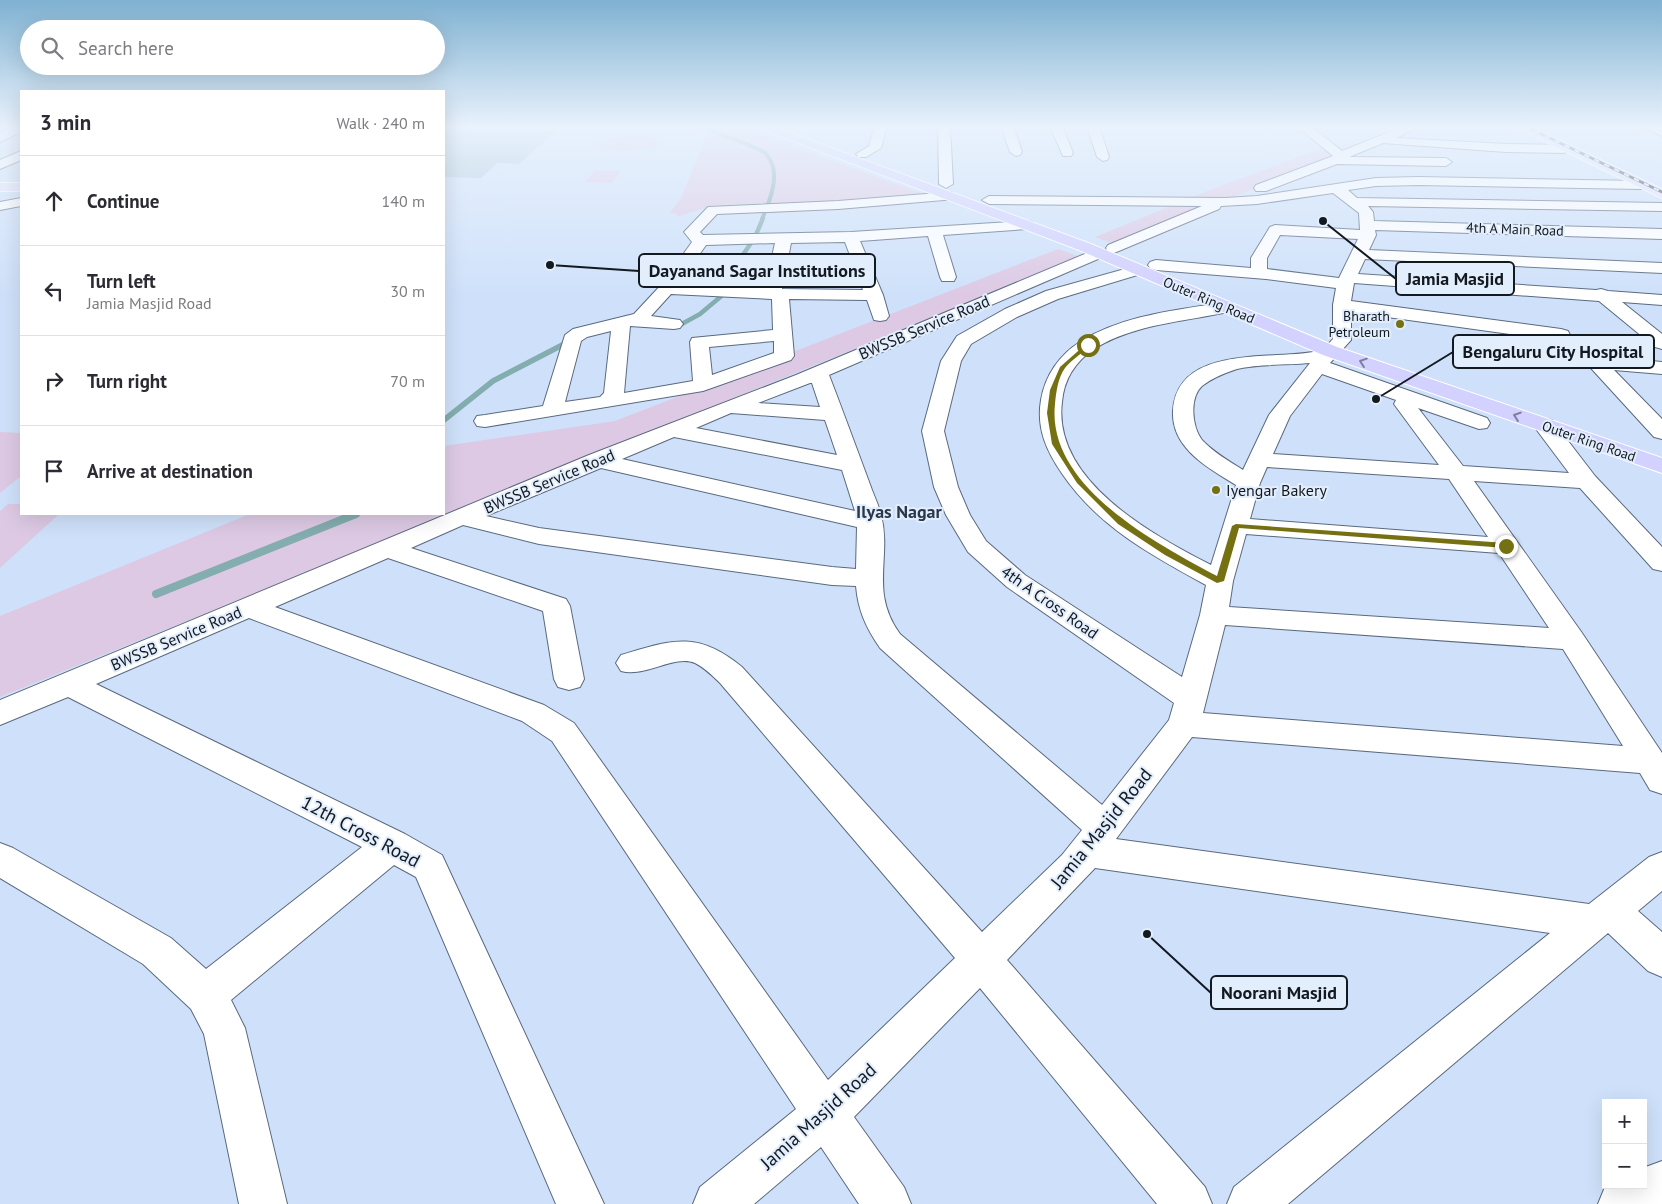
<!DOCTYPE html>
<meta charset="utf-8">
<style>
:root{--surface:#fff;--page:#f2f2f3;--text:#2b2b33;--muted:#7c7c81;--line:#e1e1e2}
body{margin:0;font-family:"PT Sans",sans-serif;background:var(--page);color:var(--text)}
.controls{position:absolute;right:15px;bottom:15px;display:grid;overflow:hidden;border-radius:0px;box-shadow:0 5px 20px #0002}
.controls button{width:45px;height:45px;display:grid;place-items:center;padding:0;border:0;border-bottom:1px solid var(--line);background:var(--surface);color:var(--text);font:25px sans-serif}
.stop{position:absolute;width:15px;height:15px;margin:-11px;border:4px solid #757011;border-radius:50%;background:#fff}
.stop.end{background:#757011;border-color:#fff;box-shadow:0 1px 5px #0008}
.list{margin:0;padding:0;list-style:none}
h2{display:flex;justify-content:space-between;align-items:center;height:65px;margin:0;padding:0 20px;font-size:21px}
h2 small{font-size:16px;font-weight:400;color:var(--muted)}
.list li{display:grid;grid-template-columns:32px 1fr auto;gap:15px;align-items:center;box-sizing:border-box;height:90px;padding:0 20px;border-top:1px solid var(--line)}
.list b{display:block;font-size:19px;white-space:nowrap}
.list p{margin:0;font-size:16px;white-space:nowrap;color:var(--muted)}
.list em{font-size:16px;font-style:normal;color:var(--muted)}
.icon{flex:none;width:28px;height:28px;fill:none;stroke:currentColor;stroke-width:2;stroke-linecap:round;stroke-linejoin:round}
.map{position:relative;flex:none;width:1662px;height:1204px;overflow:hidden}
.search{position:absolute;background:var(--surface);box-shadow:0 5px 20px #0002;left:20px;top:20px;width:425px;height:55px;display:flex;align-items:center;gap:12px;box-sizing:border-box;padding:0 18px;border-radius:28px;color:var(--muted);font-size:19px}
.panel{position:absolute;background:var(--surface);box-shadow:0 5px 20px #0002;left:20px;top:90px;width:425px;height:425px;border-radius:0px}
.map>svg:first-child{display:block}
.green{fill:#ddc9e4}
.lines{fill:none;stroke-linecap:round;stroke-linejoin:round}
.stream-far3{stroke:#83adae;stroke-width:4}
.stream-far2{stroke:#83adae;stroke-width:4.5}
.stream-far1{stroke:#83adae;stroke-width:5.5}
.stream{stroke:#83adae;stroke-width:8}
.building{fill:#a8c7d6}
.minor-casing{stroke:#5a697f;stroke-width:2}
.major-casing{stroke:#fff;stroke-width:2}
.highway-casing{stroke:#fff;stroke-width:2}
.minor{fill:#fff;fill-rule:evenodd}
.major{fill:#e5e3ff;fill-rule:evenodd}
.highway{fill:#d3d1ff;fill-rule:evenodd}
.rail-casing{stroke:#29303a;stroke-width:2.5}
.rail{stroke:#e3eefd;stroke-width:2;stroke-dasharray:5.5;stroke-linecap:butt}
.oneway{stroke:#7d7e9b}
.route{fill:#757011}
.poi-dot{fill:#757011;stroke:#e3eefd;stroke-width:2}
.labels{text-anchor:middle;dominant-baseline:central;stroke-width:4;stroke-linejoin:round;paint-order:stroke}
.far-street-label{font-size:14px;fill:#131921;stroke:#e3eefd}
.far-poi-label{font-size:14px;fill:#131921;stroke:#e3eefd;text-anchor:end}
.street-label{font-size:16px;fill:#131921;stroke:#e3eefd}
.poi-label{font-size:16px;fill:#131921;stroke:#e3eefd;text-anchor:start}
.neighbourhood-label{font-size:18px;font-weight:bold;fill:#2b384c;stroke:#e3eefd}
.near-street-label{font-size:19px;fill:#131921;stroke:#e3eefd}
.leader{fill:none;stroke:#131921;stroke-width:2}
.callout-dot{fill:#131921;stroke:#e3eefd;stroke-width:2}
.callout{fill:#e3eefd;stroke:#131921;stroke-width:2}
.callout-label{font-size:18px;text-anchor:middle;font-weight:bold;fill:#131921}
</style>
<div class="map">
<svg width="1662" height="1204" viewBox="0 0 1662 1204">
<rect width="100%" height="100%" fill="#cfe1fa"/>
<g class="green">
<path d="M711,126H738L929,196L896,199L715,205L679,216L670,212L680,200Z"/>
<path d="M636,135L656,137L666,143C651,151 608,157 595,142L613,137Z"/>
<path d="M1322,148L1333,156L1233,197H1192Z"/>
<path d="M595,171H621L612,183L585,182Z"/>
<path d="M1176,204L1210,206L1115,244L1095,237Z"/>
<path d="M1058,249L1080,257L0,697V616L250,514H444V446L615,421Z"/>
<path d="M0,432L21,433V476L0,493Z"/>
<path d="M8,504H21V514H59L0,568V511Z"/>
</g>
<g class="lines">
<path class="stream-far3" d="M700,126C711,131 759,147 765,153C783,170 770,201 762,219"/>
<path class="stream-far2" d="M674,325H680L700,314L725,293L730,274L755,237L763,218"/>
<path class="stream-far1" d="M444,420L493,381L570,341"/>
<path class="stream" d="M156,594L356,514"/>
</g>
<path class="building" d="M451,128L557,130L519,164L497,163L481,178L444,177V133Z"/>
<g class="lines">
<defs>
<g id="minor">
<path d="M15,126H21V132L0,142V133Z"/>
<path d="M875,126H887L881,148L866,157H858L856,154L869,146Z"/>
<path d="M938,126H950L953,184L946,188L939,184Z"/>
<path d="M1001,126H1013L1022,152L1020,155L1016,156L1010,152Z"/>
<path d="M1050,126H1062L1073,153L1071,156H1063Z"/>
<path d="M1087,126H1099L1109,157L1107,160L1103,161L1097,157Z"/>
<path d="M1297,126H1311L1342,151L1404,126H1421L1396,138L1506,144L1564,145L1570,149L1564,153L1506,152L1383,143L1349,157L1446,158L1452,162L1446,166L1337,164L1266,191H1256L1254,188L1256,185L1333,156Z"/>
<path d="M1643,126L1662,128V136L1645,128Z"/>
<path d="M21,151V160L0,169V160Z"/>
<path d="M1419,177L1642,181L1649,185L1642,189L1419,185L1376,186L1348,190L1357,198L1662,203V211L1368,206L1373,212L1374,221L1662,229V239L1375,230L1376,235L1369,250L1662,263V273L1365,259L1358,274L1596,290L1601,289L1608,291L1662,295V305L1622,302L1662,334V349L1655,347L1599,301L1354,283L1351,301L1561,329L1568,331L1570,335L1568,339L1561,341L1351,312V340L1330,363L1487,418L1490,423L1487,428L1479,429L1418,408L1463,466L1569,473L1533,425L1536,420L1544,419L1552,420L1595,476L1662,547V571L1653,569L1580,488L1474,481L1582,633L1662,753V794L1650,790L1640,773L1192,737L1116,839L1589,904L1649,857L1662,852V891L1638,911L1662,932V977L1648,971L1608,933L1288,1204H1227L1234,1187L1550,933L1095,868L1007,960L1205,1187L1212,1204H1157L980,988L854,1117L904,1187L911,1204H859L821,1147L754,1204H693L700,1187L796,1109L552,741L522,721L249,618L96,684L405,834L442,855L604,1204H556L416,877L394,865L231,1000L245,1028L287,1204H239L204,1034L191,1009L143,964L0,878V843L13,848L171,938L206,969L362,847L68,697L0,725V700L589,455L796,375L1099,248L1105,250L1107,253L1105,256L829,375C844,414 858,452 872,490C875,498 879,506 881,515C892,557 869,592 900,634L1102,805L1169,720L1174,703L1007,587L968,552L946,515L934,487L922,431L941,361L957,336L1005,309L1046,291L1132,267H1144L1146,270L1144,273L1058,299L1017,317L971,344L961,361L944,431L958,487L970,515L986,541L1025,575L1182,677L1200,615L1206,585C1151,555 1099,527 1063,475C1047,452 1036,429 1041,400C1045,376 1059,355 1080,342C1122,315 1178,310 1226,302L1232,303L1235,307L1232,311C1186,322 1135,323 1094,349C1075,362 1064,379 1062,402C1052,481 1153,535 1211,565L1236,485C1208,468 1171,448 1173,411C1177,343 1275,361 1318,351C1324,350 1329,343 1333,339V305L1336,288L1266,279L1156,270L1150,268L1148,265L1150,262L1156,260L1251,268V258L1270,227L1275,225L1360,230L1359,213L1333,193L1257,204L1221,206L1219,209L1114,253L1108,251L1106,248L1108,245L1202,206L989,204L982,200L989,196L1225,198L1257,196L1376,178ZM1280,235L1358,239L1339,278L1267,269V258ZM1310,363L1269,415L1243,470C1229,461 1213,452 1202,440C1192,427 1189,398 1202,386C1212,378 1225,373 1237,369C1257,364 1289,365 1310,363ZM1322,374L1396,400L1394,404L1439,465L1273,454L1290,416ZM810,383H812L820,407L758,403ZM731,413L825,420L837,455L696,428ZM674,437L842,470L855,511L622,459ZM1267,467L1449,479L1488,537L1250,519L1260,483ZM601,468L857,527L856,569L832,567L539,528L486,516ZM463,525L539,544L832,585L856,586C858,610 866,628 880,648L1082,830L1062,855L982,932L742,667C697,630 672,640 621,655L616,663L621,671C645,678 674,654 695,663C705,668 713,676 720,683L955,958L828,1080L574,723L544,705L275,607L388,558L543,611L554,679L558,687L569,690L580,687L584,679L570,606L566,599L411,548ZM1246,534L1499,553L1549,628L1229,607L1233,581ZM1225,625L1563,649L1623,746L1203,713Z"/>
<path d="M951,192L958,196L956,199L838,209L717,214L700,232L703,235L851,232L1027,221L1032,222L1034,225L1032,228L1027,229L943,235L956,277L954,281H942L940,277L928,236L860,241L883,295L889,316L886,320L880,321L874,320L867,300L789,299L794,356L791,360L703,391L485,427L477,426L474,421L477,416L485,415L543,406L565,335L573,329L634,314L661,285L692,242L684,232L708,207L838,201ZM845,242L863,290L782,289L791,243ZM775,243L765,288L678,285L706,245ZM671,294L772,299L773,330L692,338L690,342L693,381L624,393L630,326L674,329L680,328L683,324L680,320L651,316ZM611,331L604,393L600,397L565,402L581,341L587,337ZM774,341V353L712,375L709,347Z"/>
<path d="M21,198V206L0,210V202Z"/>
<path d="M1596,356L1662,362V374L1614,370L1662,419V439L1654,437L1589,366L1586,362L1589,358Z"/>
<path d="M1662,1161V1204H1598L1605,1187L1609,1185H1643V1168Z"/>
</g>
<g id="major">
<path d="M1513,126H1529L1662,189V198Z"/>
<rect x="0" y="183" width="21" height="8"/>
</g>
<path id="highway" d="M754,126H772L1091,244L1337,347L1662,458V473L1323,355L1079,250Z"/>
</defs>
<use href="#minor" class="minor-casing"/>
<use href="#major" class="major-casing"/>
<use href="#highway" class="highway-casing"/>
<use href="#minor" class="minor"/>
<use href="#major" class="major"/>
<use href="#highway" class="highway"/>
<defs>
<path id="rail" d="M1525,126L1662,192"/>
</defs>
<use href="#rail" class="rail-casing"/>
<use href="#rail" class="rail"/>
</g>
<defs><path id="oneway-chevron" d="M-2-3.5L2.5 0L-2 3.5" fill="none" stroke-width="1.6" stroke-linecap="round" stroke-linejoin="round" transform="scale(1.25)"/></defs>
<g class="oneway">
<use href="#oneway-chevron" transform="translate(1363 362) rotate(-161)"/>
<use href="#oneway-chevron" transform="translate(1517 416) rotate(-161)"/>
</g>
<linearGradient id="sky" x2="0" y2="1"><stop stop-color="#7fb1d1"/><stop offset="0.43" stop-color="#e9f2fd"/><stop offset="1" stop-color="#e9f2fd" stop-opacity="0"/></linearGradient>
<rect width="1662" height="295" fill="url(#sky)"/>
<path class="route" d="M1086,344L1090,345C1083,353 1072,359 1065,368C1058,377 1056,393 1055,404C1046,486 1157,544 1217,576L1232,526L1236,524L1506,543L1509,546L1506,548L1239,528L1224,581L1217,583L1165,555L1118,524L1077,483L1052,444L1047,413L1050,390L1060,367Z"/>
<g class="poi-dot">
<circle cx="1400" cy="324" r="5"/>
<circle cx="1216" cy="490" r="5"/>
</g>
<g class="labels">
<g class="far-street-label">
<text transform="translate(1515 229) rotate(2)">4th A Main Road</text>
<text transform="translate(1209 300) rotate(23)">Outer Ring Road</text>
<text transform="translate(1589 441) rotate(19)">Outer Ring Road</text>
</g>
<g class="far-poi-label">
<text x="1390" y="316">Bharath<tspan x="1390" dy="16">Petroleum</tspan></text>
</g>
<g class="street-label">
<text transform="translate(924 327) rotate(-23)">BWSSB Service Road</text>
<text transform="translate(549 481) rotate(-23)">BWSSB Service Road</text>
<text transform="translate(1050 602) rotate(35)">4th A Cross Road</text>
<text transform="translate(176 638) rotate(-23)">BWSSB Service Road</text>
</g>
<g class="poi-label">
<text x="1226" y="490">Iyengar Bakery</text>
</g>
<g class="neighbourhood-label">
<text x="899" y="511">Ilyas Nagar</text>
</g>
<g class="near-street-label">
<text transform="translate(1101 828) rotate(-51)">Jamia Masjid Road</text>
<text transform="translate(361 831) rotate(28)">12th Cross Road</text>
<text transform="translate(818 1116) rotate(-42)">Jamia Masjid Road</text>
</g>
</g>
<path class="leader" d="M550 265L639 271M1323 221L1396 279M1376 399L1453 352M1147 934L1211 993"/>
<g class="callout-dot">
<circle cx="550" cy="265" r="5"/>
<circle cx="1323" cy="221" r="5"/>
<circle cx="1376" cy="399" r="5"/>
<circle cx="1147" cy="934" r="5"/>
</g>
<g class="callout">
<rect x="639" y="254" width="236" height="33" rx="5"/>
<rect x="1396" y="262" width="118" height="33" rx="5"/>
<rect x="1453" y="335" width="201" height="33" rx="5"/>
<rect x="1211" y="976" width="136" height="33" rx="5"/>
</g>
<g class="callout-label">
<text x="757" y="277">Dayanand Sagar Institutions</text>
<text x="1455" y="285">Jamia Masjid</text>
<text x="1553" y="358">Bengaluru City Hospital</text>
<text x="1279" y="999">Noorani Masjid</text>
</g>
</svg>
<div class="controls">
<button>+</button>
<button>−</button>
</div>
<div class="stop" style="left:1088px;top:345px"></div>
<div class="stop end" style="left:1506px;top:546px"></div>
<div class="search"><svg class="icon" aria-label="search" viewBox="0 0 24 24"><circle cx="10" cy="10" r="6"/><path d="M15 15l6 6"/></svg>Search here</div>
<section class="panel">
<h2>3 min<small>Walk · 240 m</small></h2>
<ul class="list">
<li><svg class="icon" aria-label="ahead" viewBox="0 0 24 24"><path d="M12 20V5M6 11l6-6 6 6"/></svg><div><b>Continue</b></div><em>140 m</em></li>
<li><svg class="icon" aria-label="left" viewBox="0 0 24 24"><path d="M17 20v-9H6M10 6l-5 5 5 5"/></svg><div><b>Turn left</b><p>Jamia Masjid Road</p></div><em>30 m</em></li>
<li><svg class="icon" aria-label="right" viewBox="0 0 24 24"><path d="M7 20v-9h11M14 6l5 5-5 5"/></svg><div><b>Turn right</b></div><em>70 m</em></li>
<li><svg class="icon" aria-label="arrive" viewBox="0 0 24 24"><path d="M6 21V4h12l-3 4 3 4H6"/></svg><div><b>Arrive at destination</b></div></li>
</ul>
</section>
</div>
